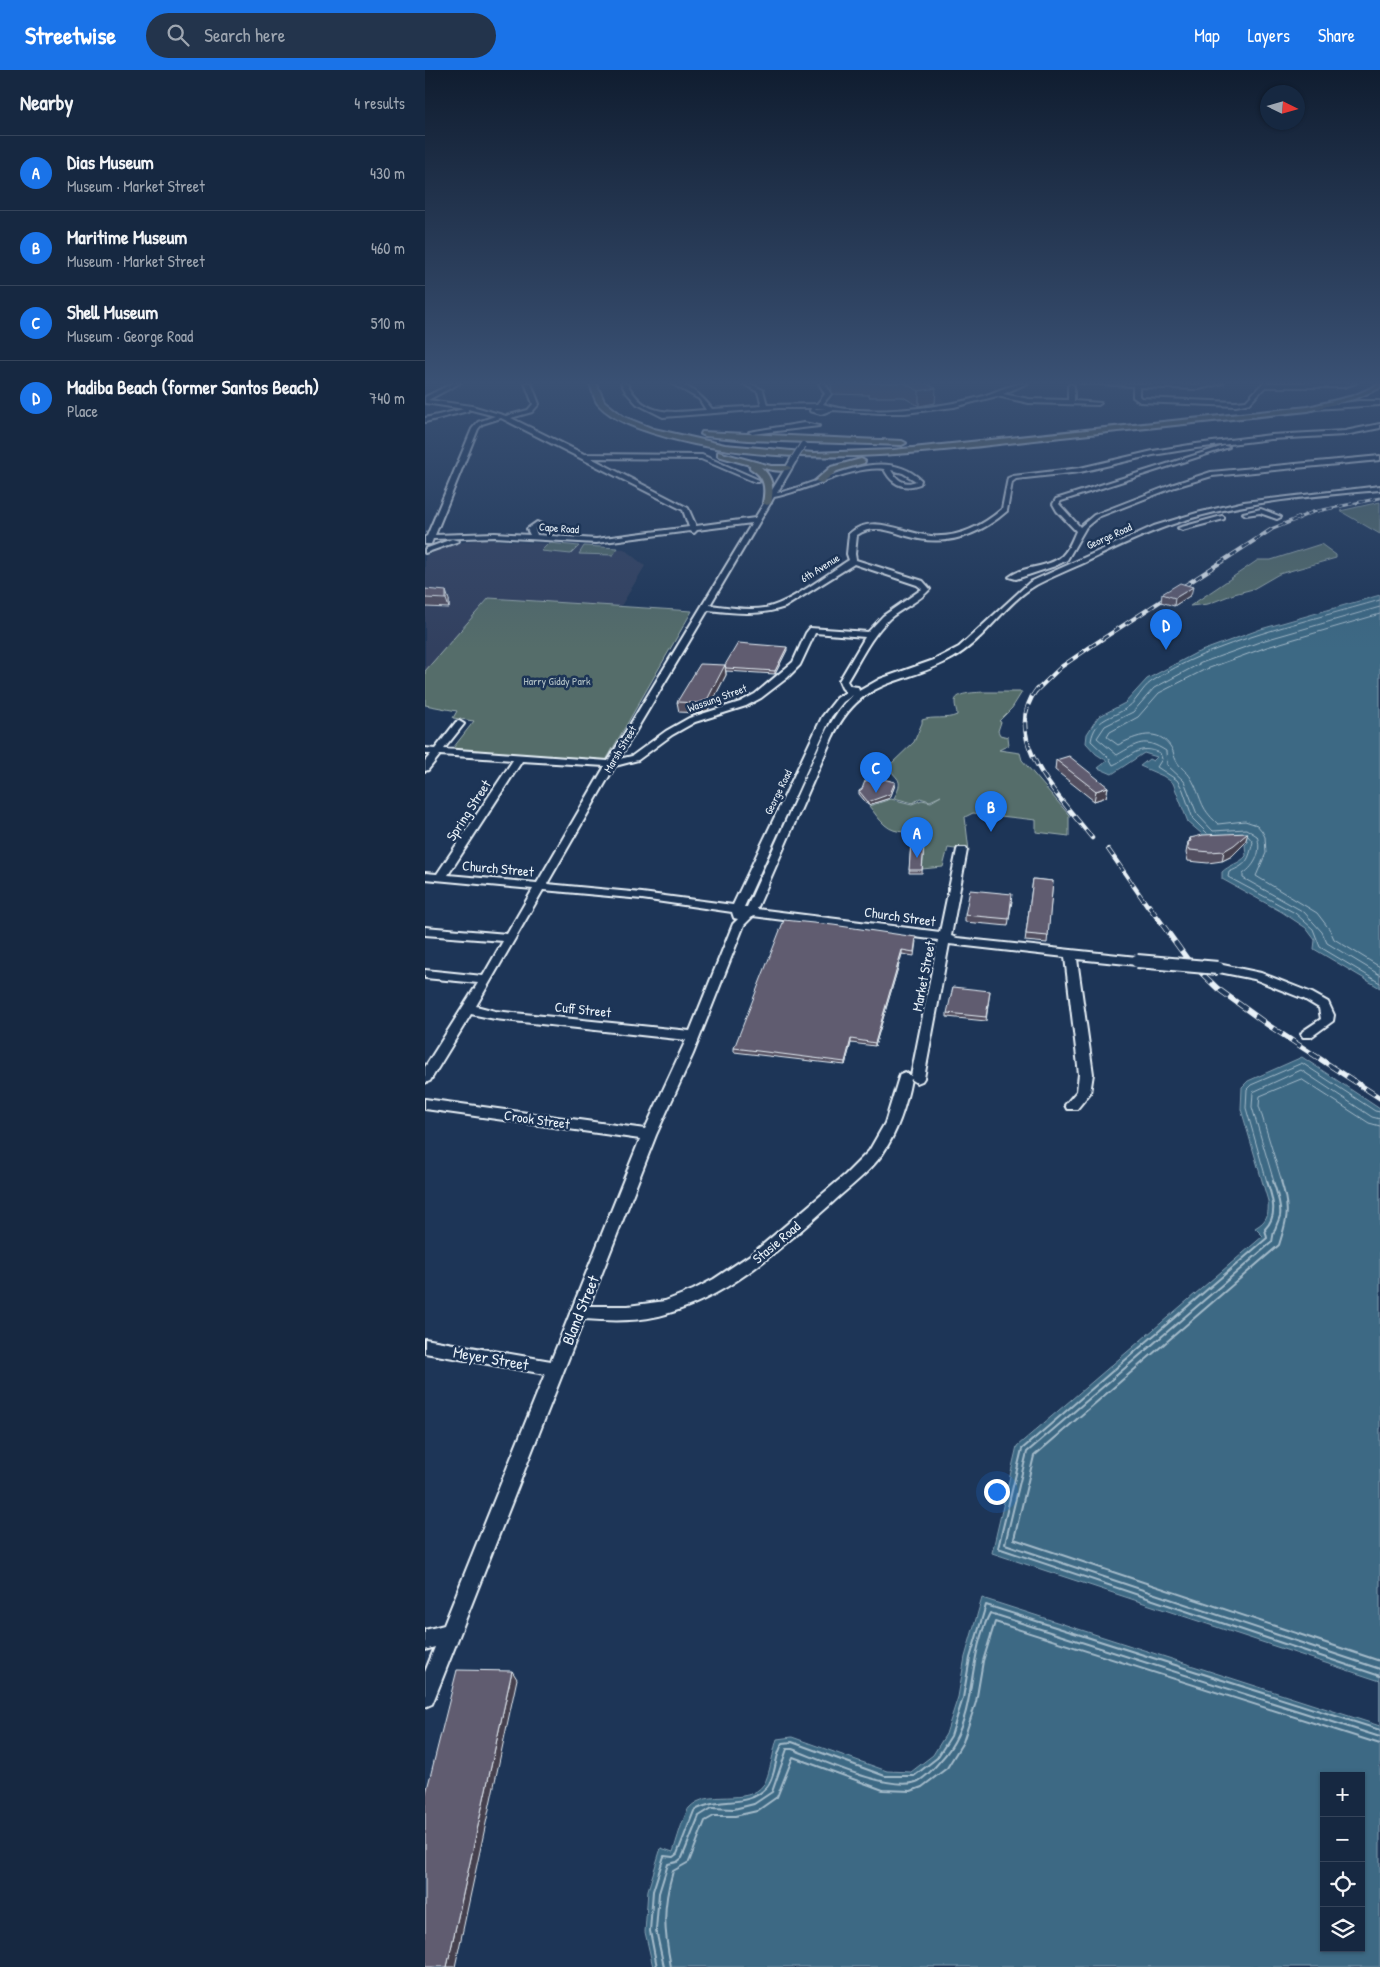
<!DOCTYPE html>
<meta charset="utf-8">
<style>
:root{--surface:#162841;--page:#23344c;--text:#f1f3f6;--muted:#9ea6b1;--line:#35445a;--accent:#1a73e8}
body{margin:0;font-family:"Patrick Hand",sans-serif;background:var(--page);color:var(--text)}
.controls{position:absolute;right:15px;bottom:15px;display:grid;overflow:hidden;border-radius:0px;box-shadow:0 1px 4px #0004}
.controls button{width:45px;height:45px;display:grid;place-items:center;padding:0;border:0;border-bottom:1px solid var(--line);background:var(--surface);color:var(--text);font:25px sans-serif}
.compass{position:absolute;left:835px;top:15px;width:45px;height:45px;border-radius:50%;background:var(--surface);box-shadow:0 1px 4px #0004;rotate:95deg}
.you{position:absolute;left:571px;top:1421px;width:18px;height:18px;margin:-12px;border:4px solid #fff;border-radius:50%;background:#1a73e8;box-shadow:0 0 0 8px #1a73e833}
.badge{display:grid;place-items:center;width:32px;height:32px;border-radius:50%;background:var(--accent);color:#fff;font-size:16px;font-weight:700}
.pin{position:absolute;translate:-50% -41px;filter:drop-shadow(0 1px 2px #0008)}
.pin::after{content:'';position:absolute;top:26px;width:18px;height:15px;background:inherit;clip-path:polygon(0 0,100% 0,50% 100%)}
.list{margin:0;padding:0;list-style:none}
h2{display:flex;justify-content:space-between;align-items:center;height:65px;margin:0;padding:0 20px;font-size:21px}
h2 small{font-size:16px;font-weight:400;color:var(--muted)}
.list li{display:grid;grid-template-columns:32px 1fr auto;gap:15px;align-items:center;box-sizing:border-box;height:75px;padding:0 20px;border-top:1px solid var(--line)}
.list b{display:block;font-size:19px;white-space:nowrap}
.list p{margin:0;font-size:16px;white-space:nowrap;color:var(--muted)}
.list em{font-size:16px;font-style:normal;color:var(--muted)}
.icon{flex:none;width:28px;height:28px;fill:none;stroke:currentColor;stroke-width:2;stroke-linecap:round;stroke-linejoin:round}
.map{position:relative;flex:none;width:955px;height:1897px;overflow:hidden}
header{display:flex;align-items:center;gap:30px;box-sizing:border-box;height:70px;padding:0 25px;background:var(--accent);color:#fff}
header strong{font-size:24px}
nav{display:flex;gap:28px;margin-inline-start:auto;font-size:18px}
.search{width:350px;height:45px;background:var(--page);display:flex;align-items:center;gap:12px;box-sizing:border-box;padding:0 18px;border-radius:28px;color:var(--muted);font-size:19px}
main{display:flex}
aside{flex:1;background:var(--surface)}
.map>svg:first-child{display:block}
.built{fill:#31415e}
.green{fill:#546d6a;stroke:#9eafb1}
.water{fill:#3e6984;stroke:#829fb2;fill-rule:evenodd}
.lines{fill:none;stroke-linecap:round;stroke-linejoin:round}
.shore-far1{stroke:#a4bbca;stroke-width:1}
.shore{stroke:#a4bbca;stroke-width:2}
.minor-casing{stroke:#e8f1f8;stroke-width:4}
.major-casing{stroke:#e8f1f8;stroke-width:4}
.minor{fill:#1d3557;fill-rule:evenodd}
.major{fill:#6b7165;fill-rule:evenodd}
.rail-far3-casing{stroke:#e8f1f8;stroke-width:3}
.rail-far2-casing{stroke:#e8f1f8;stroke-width:4}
.rail-far1-casing{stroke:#e8f1f8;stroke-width:4.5}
.rail-casing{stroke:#e8f1f8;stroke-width:5.5}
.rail-far3{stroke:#1d3557;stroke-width:2;stroke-dasharray:5.5;stroke-linecap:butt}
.rail-far2{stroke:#1d3557;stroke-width:2.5;stroke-dasharray:7;stroke-linecap:butt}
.rail-far1{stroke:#1d3557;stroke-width:3;stroke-dasharray:9;stroke-linecap:butt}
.rail{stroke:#1d3557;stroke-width:4;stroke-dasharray:11;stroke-linecap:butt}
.minor-bridge-far1-casing{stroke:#e8f1f8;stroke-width:8;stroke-linecap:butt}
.minor-bridge-casing{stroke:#e8f1f8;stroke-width:16;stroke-linecap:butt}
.minor-bridge-far1{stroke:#1d3557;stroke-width:6}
.minor-bridge{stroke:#1d3557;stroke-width:12}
.wall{fill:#534f60;stroke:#e8f1f8}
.shaded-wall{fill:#44404e;stroke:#e8f1f8}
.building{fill:#615c70;stroke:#e8f1f8}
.labels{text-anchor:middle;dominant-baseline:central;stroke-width:5;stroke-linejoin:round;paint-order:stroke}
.far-street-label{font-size:11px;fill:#e8f1f8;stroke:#1d3557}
.far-park-label{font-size:11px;fill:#b4c3c6;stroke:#1d3557}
.street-label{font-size:14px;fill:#e8f1f8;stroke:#1d3557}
.near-street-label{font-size:16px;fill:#e8f1f8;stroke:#1d3557}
</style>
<header>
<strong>Streetwise</strong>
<div class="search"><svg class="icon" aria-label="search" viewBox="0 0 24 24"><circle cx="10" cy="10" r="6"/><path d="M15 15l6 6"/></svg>Search here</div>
<nav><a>Map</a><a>Layers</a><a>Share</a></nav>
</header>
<main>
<aside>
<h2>Nearby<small>4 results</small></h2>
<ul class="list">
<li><span class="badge">A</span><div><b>Dias Museum</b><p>Museum · Market Street</p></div><em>430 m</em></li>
<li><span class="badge">B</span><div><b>Maritime Museum</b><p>Museum · Market Street</p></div><em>460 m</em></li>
<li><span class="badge">C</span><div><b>Shell Museum</b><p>Museum · George Road</p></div><em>510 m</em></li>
<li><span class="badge">D</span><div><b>Madiba Beach (former Santos Beach)</b><p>Place</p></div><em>740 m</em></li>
</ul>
</aside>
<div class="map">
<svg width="955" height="1897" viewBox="0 0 955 1897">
<rect width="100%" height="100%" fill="#1d3557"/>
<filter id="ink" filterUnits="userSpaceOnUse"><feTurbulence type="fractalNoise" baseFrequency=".02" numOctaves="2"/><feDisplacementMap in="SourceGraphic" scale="10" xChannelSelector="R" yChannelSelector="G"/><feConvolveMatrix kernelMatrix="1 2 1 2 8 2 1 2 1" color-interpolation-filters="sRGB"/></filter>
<g filter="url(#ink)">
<g class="built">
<path d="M421,313H507L506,316L522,334L454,340L406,334L410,324L406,323Z"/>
<path d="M55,469L199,479L220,496L196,536L64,528L0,601V487L11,480L28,474Z"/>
</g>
<g class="green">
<path d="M955,432V464L915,441Z"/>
<path d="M124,473L154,476L146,484L116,481Z"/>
<path d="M896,474L911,485V488L854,504L828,519L809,524L783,534L765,536L833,490H846Z"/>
<path d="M159,476L193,478L188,485L154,484Z"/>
<path d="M64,528L267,541L180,692L25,682L49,651L28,648L32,641L0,635V601Z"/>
<path d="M558,622H597L587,638L574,651L576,652L573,661L575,665L583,667L584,675L574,680L595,683L597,690L644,745V766L611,762V750L548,743L540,747L544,781L523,778L518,797L497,799L499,762C486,761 471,765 460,755C454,750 449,742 444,736L466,729L487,734L497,730L506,732L516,726L505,731L495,728L488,733L469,728C483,704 464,710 466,694L489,672L497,653V650C508,646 521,650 532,645C532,640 530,637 530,633C529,622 550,623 558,622Z"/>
</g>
<g class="water">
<path d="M955,525V918L889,879L890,870L881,858L857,842L797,809V802C804,795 814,794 821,786L820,775L823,772L820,770L782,773L777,764L763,752L748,713L738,706L715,696L724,689L728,691L732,687L719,683L687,704L673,698L682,691L671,684L661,673L662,664L673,647L700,633L722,609L771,583L836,559Z"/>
<path d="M877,987L955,1039V1897H228L220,1862L223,1820L236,1778L248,1782C251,1773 259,1744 264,1738C283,1717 322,1738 339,1714C344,1707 349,1678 352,1669L367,1667L462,1701L486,1702L508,1685L521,1664L533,1627L540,1587L557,1528L955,1656V1611L567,1483L592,1376L838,1166L830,1158C842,1151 844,1145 843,1131L816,1039L817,1017L823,1011ZM899,1706H936V1878H899Z"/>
</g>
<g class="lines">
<g class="shore-far1">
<path d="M955,537L840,570L776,593L729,618L708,642L680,656L672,668L692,685C713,673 719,667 741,681L742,695L759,711L772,744L788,761L821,759L832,766C837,781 831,795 818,804V808L879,842L897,862L902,873L955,905"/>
<path d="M955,544L842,577L779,600L734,623L713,647L685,662L682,667L693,675C711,666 734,656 747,679C749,683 749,687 751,690C754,697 762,701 766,708C778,729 773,736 793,754L820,751L832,755L837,761L840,767L841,783L831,806L892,843L905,860L909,869L955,897"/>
<path d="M782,763L768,749L758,720L752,710L732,697L737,689L735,683C713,673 707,687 688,695L684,688L666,671C670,647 687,649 703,637C712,631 717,618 726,612C787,571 884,551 955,530"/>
<path d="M823,766L828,772C823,791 823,794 804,802L803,807L870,843L888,859L895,877L955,913"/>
<path d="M842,1112L821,1038L822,1019L826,1015L877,993L950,1041L955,1042"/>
<path d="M849,1112L827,1037L828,1022L876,1000L947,1047L955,1049"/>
<path d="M857,1112L834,1036L835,1026L876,1009L944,1053L955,1056"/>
</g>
<g class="shore">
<path d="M842,1111C847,1127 854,1145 840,1159L842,1168L597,1379L573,1478L955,1606"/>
<path d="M848,1111C851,1121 857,1135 855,1146C852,1156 848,1159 847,1172L602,1382L580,1474L955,1599"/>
<path d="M856,1111C865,1139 863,1147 854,1175L609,1386L589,1469L955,1591"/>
<path d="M232,1897L225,1861L228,1821L239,1786L248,1787L252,1784L269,1741C291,1726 323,1739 342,1717C352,1705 349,1686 358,1673L367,1672L460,1706H489L512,1688L526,1666L538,1628L545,1588L561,1535L955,1660"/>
<path d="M239,1897L231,1860L234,1823L243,1794L252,1792L257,1788L274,1746L287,1738L309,1739L329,1734L347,1722L362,1679H367C394,1689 464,1722 491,1712C500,1709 510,1697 516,1690C531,1674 539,1652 543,1632C549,1602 551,1570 565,1543L955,1667"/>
<path d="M246,1897C239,1860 237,1838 248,1801L264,1792L280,1751L289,1746H310L332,1741L352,1727L368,1687L458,1720L486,1721L497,1717L522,1698L538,1672L551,1632L558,1591L570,1552L955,1674"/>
</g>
<defs>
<g id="minor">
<path d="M28,313H35L3,330L47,336L81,346L103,340L108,334L100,313H106L114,334L107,342L86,348L159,384L277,385L334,410V412H330L276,389L166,388L263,438L271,456L330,448L366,389L369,387L372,389L352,423C396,415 456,372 496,410L495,414C479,420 467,415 459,399C428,395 382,421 349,427L285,535C303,537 322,541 340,538C364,534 402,504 424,490L422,484L424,464C447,442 479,464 506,466C533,468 556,457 577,439L583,408L588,406L655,398L728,381L771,374L846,365L920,361L955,354V358L920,365L846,369L771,378L728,385L655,402L591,409L587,412L582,441C557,463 527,475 494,469C472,465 452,451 432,465L430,484L431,490L498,511L505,519C494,532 477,538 464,549C446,566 435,590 422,611L425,616L433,617L434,621L455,609L509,590L534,577L605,512L729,456L772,443L819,432L955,416V420C889,426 821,431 757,451C723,462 691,477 659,493C643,500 626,507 611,515C579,534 561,569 528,588C476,617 437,605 407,668L332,839L515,862L532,780L533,778H541L542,780L526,866L532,868L712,887L718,891L712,895L652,889L668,1004L665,1023L652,1039H642L640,1035L652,1021L654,1004L640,887L524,874L499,1008L497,1011L492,1013L486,1009C481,1035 473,1061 458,1083C444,1103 424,1117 407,1133C357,1177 307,1225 241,1244C215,1252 186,1251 159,1249L10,1627L7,1634L0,1637V1602L10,1577L0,1580V1560L19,1555L120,1304L0,1283V1269L126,1291L215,1069L0,1039V1029L220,1059L261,970L70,949L46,944L5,1011L0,1013V997L53,913L0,908V900L58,906L78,871L0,865V857L82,864L108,819L0,809V803L12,804L88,690L15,685L3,700L0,701V691L6,684H0V678L10,679L31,652L34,651L39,654L19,679L183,691L327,453L272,460L269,463L265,461L171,473L70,467L8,469L6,474H0V467L2,466L47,359L53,352L70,346L43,339V341L0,352V348L39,339L0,333V327ZM76,348L258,440L264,457L171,469L112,465L110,459L116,454L112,452L102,459L105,465L70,463L10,465L53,359L57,354ZM466,400L478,403L491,411C479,416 472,410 466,400ZM429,494L492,515L497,519L458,546L443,562L385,558L381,563L368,592L330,624L315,632L264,648L241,661L207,686L194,689L283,540C310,543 334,546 360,537ZM390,563L440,567L414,611L417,618L421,622L412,628L397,647L308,835L217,823L122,814L190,696L213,690L247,665L270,652L321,636L336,628L362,608L375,595ZM428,625L414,640L402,659L322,837H319L406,647L418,632ZM97,691L180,696L112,813L23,805ZM118,820L217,829L307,842L309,848L313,849L308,854L265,961L70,941L51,936ZM328,846L513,870L486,1006L480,1002L475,1004L460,1053L444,1081L420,1105L328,1183L289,1209L268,1220L240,1231L203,1236H164L231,1065L268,984L319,855Z"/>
<path d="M196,313H202C220,349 248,342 281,340L274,329L246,313C263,313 278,327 287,339L337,336L333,322L317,313H324L338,320L342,335L392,334L400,324L394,313H400L406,324L398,334C435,347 514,338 551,328C568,324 586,313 603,313L578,324L604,329L643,330V316L646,314L649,316V331L676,333L673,335L604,333L572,326L529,337L480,343H455L407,340L396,344L385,341L386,338H354L238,347L212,334L201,322ZM391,338L401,339H390Z"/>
<path d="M655,313L774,315L798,313L774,319L714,317V326L716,328L811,332L821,331L838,313H931L918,317H840L825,333L811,336L715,332L708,327V316Z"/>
<path d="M934,331H955V335L889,339L886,337Z"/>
<path d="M379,353L394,356L327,364L324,362Z"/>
<path d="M799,376L804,377L636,431L634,434L655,457L669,445L746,415L786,402L955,386V390L787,406L750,417L673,447L661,457L642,490L630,496L591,509L584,507C599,495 622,499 637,486C644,479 647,470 651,461L632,441L628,434L631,429Z"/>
<path d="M836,439L854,446L856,447L852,449L835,443L821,445L818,443Z"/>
<path d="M797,446L799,447V449L757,460L753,458Z"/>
<path d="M27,469L34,471L0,483V479Z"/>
<path d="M793,894L836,903L887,923L903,932L909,945L908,951L886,967H878L876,964L878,961L896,949L894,938L879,929L829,909L789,901L787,898Z"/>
</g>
<g id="major">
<path d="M165,313H171L179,331L199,347L229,359L300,375L388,383L468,380L883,337L928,326L955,314V318L932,328L883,341C804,349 725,358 646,366C512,380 377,403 244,368C221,361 190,353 173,334C169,329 167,319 165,313Z"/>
<path d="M277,362L477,371L481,373L477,375L323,370L280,366L276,364Z"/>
<path d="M293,382L346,396H363L367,398C358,403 345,400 336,397C348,408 349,418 346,433L342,435L338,433C341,417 340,407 325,398V395L293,386Z"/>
<path d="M436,389L440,391L439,393L412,401L397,413L390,411L406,397Z"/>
</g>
</defs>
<use href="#minor" class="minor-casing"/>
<use href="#major" class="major-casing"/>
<use href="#minor" class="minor"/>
<use href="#major" class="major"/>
<defs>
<path id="rail-far3" d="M871,449L888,442L955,428"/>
<path id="rail-far2" d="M611,621L636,597L668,575L847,459L874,448"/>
<g id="rail-far1">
<path d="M612,619C573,669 638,730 667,768"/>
<path d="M683,779L724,838"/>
</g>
<path id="rail" d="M724,836L763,890L792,918L843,955L955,1028"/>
</defs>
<use href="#rail-far3" class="rail-far3-casing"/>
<use href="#rail-far2" class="rail-far2-casing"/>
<use href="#rail-far1" class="rail-far1-casing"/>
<use href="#rail" class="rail-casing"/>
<use href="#rail-far3" class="rail-far3"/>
<use href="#rail-far2" class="rail-far2"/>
<use href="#rail-far1" class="rail-far1"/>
<use href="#rail" class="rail"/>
<defs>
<path id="minor-bridge-far1" d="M369,389L378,375"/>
<path id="minor-bridge" d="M712,891L793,898"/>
</defs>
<use href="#minor-bridge-far1" class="minor-bridge-far1-casing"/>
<use href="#minor-bridge" class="minor-bridge-casing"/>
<use href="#minor-bridge-far1" class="minor-bridge-far1"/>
<use href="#minor-bridge" class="minor-bridge"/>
</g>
<g class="wall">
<path d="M406,313H506V316L510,333L494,336L478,327H444V325L407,324Z"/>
<path d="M0,519L24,530V538L0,537Z"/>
<path d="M737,524L766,525L749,536L736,532Z"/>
<path d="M362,580L350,604L301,601V605L283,640L273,643L254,642L252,632L300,595Z"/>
<path d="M631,690L683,717L681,727L669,731L630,700Z"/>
<path d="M470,715L465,728L443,735L434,724V721Z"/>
<path d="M487,758H500L497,803H484Z"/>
<path d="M765,768L820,773L807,786L797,791L783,793L763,791L761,783L763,772H764Z"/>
<path d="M608,809L628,811L622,873L600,871Z"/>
<path d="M587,831L583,856L540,852V845Z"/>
<path d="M491,871L489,886L477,884L450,976L426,973L420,995L309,982V978Z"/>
<path d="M565,921L561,951L522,947V943Z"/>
</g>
<g class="shaded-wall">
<path d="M489,313H506V319L511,318L510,333L494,336V321Z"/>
<path d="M768,517L766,525L749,536L750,528Z"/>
<path d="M21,521L24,530V538L21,529Z"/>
<path d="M362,577V580L350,604V601Z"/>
<path d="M300,595L301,605L283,640L273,643L272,633Z"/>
<path d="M470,712V715L465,728L443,735V732Z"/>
<path d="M683,717L681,727L669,731L671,721Z"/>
<path d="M823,763L820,773L807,786L797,791L799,781Z"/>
<path d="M477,880V884L450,976V973Z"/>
<path d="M426,969V973L420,995V992Z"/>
<path d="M87,1601L92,1609L30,1897H22Z"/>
</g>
<g class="building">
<path d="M479,313H499L511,318L494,321Z"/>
<path d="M755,513L768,517L750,528L737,524Z"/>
<path d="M0,519L21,521V529L0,528Z"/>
<path d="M313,573L362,577L350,601L301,598L300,595Z"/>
<path d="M275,594L300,595L282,630L272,633L252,632Z"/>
<path d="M644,686L683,717L671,721L631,690Z"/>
<path d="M454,708L470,712L465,724L443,732L434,721L437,719L440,711Z"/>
<path d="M487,758H500L497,800H484Z"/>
<path d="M823,763L809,775L799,781L785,782L765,780L763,772L766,771L765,768L778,765Z"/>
<path d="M608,809L628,811L623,866L601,864Z"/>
<path d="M545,820L587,824L584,849L540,845Z"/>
<path d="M359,850L408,855L491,867L489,882L477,880L450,973L426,969L420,992L309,978Z"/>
<path d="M528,917L565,921L561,947L522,943Z"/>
<path d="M32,1600L87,1601L22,1897H0V1727Z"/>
</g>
</g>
<linearGradient id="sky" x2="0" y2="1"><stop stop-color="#101d30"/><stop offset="0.54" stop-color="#3a5174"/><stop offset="1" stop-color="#3a5174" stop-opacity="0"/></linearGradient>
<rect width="955" height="579" fill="url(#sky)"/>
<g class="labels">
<g class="far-street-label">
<text transform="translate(134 458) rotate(4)">Cape Road</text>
<text transform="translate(684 466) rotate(-24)">George Road</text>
<text transform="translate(395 498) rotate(-32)">6th Avenue</text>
<text transform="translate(292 628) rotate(-20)">Wassung Street</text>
<text transform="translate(195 679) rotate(-59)">Marsh Street</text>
<text transform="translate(353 722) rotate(-64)">George Road</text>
</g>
<g class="far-park-label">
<text x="132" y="611">Harry Giddy Park</text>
</g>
<g class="street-label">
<text transform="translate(43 740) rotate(-57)">Spring Street</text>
<text transform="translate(73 798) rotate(5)">Church Street</text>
<text transform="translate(475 846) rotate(8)">Church Street</text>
<text transform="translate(498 906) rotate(-79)">Market Street</text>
<text transform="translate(158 939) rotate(6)">Cuff Street</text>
<text transform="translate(112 1049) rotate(8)">Crook Street</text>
<text transform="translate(351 1172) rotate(-40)">Stasie Road</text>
</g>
<g class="near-street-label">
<text transform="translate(155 1240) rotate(-68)">Bland Street</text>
<text transform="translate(66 1288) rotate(10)">Meyer Street</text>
</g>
</g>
</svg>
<div class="controls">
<button>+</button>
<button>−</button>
<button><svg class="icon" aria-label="locate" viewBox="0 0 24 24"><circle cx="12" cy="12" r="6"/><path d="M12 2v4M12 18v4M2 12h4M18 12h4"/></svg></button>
<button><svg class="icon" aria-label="layers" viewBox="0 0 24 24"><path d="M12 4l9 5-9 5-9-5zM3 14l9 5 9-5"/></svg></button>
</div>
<svg class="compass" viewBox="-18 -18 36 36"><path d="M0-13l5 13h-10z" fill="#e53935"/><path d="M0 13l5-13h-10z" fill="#9ea6b1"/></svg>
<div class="you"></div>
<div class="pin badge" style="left:492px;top:788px">A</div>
<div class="pin badge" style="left:566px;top:762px">B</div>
<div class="pin badge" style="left:451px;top:723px">C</div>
<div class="pin badge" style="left:741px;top:580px">D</div>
</div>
</main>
